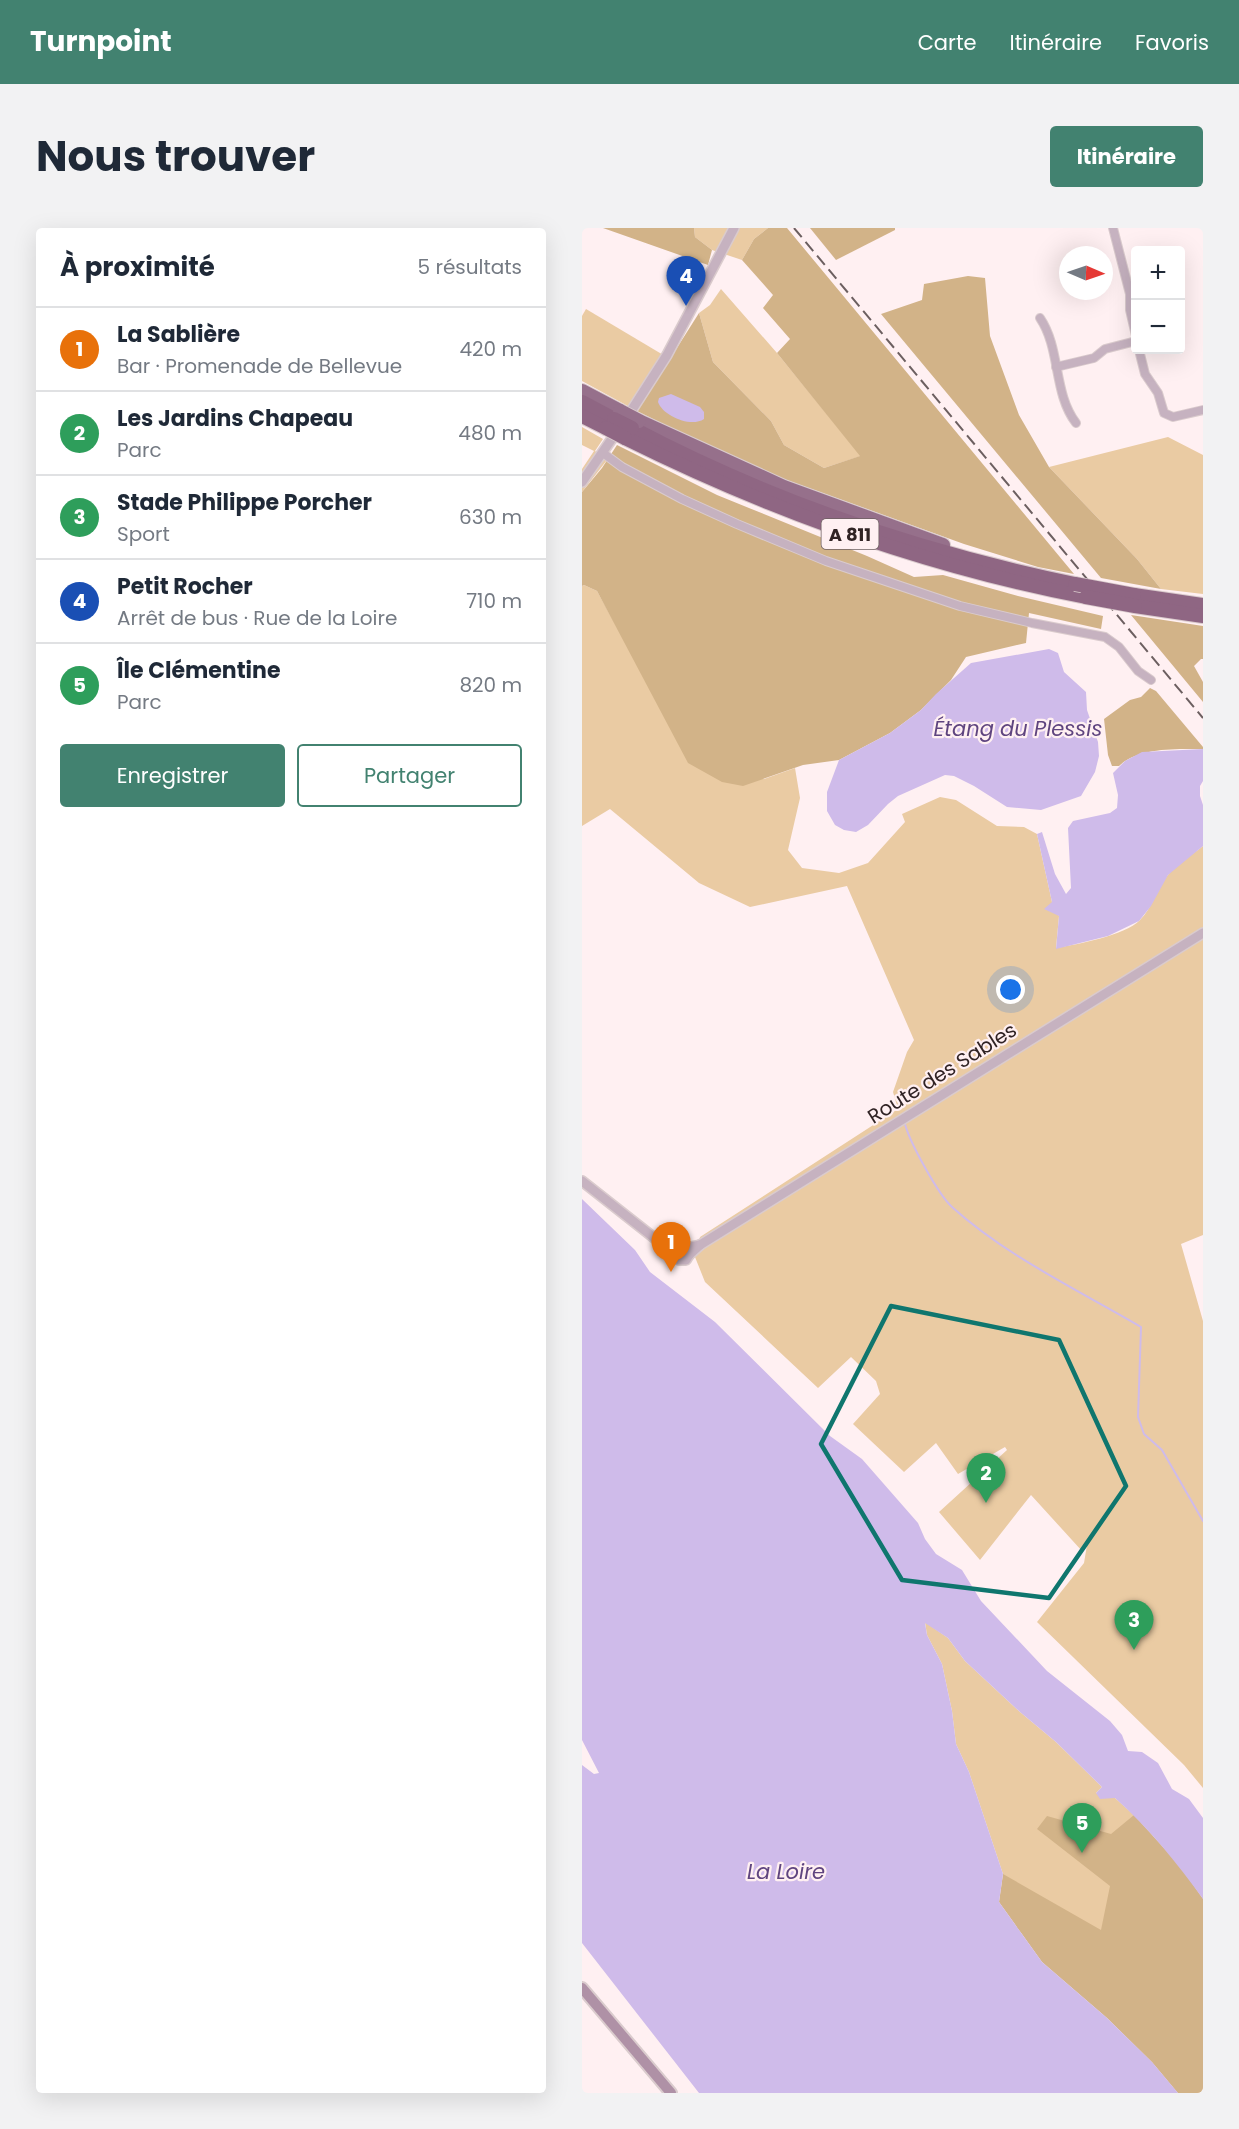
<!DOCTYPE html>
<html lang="fr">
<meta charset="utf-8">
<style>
:root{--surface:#fff;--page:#f2f2f3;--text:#1f2937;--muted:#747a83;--line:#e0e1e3;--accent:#428270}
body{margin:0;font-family:Poppins,sans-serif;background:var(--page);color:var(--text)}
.controls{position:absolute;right:18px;top:18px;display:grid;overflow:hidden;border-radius:6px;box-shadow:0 6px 24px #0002}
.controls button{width:54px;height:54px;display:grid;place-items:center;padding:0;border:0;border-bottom:2px solid var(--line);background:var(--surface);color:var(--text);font:30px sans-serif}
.compass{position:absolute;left:477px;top:18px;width:54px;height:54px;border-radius:50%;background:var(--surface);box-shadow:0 6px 24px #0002;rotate:92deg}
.you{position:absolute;left:429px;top:762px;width:21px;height:21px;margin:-15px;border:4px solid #fff;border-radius:50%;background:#1a73e8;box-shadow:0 0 0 9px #1a73e833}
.badge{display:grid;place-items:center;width:39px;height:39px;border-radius:50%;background:var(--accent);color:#fff;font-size:20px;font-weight:700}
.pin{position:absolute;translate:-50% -50px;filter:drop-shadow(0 2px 3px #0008)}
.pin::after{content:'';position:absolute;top:32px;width:21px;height:18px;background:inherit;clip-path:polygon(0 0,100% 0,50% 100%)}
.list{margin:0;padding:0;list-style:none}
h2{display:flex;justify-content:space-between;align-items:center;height:78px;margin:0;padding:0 24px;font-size:26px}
h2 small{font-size:20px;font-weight:400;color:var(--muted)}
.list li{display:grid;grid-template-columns:39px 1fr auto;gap:18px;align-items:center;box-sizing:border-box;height:84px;padding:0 24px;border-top:2px solid var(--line)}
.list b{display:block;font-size:22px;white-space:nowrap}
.list p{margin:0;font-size:20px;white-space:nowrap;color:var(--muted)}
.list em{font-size:20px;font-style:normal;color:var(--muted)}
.actions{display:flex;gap:12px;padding:18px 24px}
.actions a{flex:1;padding:14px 0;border:2px solid var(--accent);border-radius:6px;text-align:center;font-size:21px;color:var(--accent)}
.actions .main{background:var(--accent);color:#fff}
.map{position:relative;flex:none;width:621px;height:1865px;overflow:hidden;border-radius:6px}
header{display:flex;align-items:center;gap:36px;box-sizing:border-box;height:84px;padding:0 30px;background:var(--accent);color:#fff}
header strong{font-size:28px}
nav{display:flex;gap:33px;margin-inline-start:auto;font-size:21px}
.intro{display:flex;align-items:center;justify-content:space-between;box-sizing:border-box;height:144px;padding:0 36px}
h1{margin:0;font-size:42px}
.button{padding:15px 27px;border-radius:6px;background:var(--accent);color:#fff;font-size:21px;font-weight:700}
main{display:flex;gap:36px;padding:0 36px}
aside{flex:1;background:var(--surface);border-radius:6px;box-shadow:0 6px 24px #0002}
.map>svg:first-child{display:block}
.green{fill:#eacba3}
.forest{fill:#d2b388}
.water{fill:#cfbbea}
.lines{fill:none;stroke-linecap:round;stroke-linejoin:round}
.stream{stroke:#cfbbea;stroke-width:2}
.minor-casing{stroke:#dacbcd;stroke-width:10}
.tertiary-casing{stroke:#dacbcd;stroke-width:12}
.secondary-casing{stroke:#dacbcd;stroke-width:14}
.trunk-casing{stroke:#dacbcd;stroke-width:16}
.motorway-casing{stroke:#dacbcd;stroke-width:16}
.minor{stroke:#c6b2c0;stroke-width:8}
.tertiary{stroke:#c6b2c0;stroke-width:9}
.secondary{stroke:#af91a6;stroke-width:10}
.trunk{stroke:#96708b;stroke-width:14}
.motorway{stroke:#8f6683;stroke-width:14}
.rail{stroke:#6c5f60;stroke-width:2;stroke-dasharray:12 6;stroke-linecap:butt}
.trunk-bridge-casing{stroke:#dacbcd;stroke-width:16;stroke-linecap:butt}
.motorway-bridge-casing{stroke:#dacbcd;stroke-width:16;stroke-linecap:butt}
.trunk-bridge{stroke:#96708b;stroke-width:14}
.motorway-bridge{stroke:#8f6683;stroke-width:14}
.marked{fill:none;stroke:#0f766e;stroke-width:4.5;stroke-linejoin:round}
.labels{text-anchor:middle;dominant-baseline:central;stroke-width:4.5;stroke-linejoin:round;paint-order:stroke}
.shield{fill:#fff0f2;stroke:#6e6062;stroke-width:1.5}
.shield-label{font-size:18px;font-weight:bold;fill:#302324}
.street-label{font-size:20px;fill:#302324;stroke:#fff0f2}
.water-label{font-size:21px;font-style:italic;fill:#5f447f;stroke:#fff0f2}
</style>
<header>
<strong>Turnpoint</strong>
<nav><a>Carte</a><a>Itinéraire</a><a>Favoris</a></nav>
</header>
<div class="intro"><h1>Nous trouver</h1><a class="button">Itinéraire</a></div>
<main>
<aside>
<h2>À proximité<small>5 résultats</small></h2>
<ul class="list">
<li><span class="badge" style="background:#e8710a">1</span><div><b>La Sablière</b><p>Bar · Promenade de Bellevue</p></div><em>420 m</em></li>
<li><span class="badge" style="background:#2e9e5b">2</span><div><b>Les Jardins Chapeau</b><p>Parc</p></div><em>480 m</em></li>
<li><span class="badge" style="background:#2e9e5b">3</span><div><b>Stade Philippe Porcher</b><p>Sport</p></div><em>630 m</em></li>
<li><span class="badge" style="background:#1a4fb4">4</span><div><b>Petit Rocher</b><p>Arrêt de bus · Rue de la Loire</p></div><em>710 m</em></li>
<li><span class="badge" style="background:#2e9e5b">5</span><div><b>Île Clémentine</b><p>Parc</p></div><em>820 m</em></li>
</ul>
<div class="actions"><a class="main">Enregistrer</a><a>Partager</a></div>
</aside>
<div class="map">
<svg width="621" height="1865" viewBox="0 0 621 1865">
<rect width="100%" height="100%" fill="#fff0f2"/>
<g class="green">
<path d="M112,0H186L172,11L160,32L130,22L113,9Z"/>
<path d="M139,61L195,125L279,228L242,240L202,217L189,193L131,134L117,85L128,77Z"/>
<path d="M4,81L88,131L55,183L0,153V88Z"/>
<path d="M0,199L21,211L13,223L25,232L0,264V241L12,223L0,217Z"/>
<path d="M586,209L621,227V366L579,361L555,331L467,239Z"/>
<path d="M2,357L15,363L49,425L182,551L213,540L218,570L206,622L220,640L257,645L286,635L323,594L320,586L358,569L374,572L415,598L442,599L455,606L470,674L477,688L474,720C496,716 542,708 558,692C570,680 575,662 585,648C594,636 610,627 621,618V1007L599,1016L621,1093V1560L602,1537L455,1394L502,1335L505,1317L500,1323L449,1267L398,1332L357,1284L425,1222L423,1219L376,1246L354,1215L322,1244L271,1196L298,1166L294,1153L269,1129L236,1160L123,1054L113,1029L118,1009L316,881L311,864L325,824L332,812L265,658L168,679L117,655L28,581L0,598V358Z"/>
<path d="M343,1394L366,1410L383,1433L438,1484L474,1514L520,1559L514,1565L533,1570L552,1587L598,1638L621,1671V1865H596L570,1834L435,1700L421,1646L387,1544L374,1516L370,1483L360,1436L345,1407Z"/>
</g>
<g class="forest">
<path d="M21,0H112L113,9L130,22L126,37Z"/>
<path d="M186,0H205L492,346L456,339L382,316L199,250L117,214L55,183L117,85L131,134L189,193L202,217L242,240L278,228L195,125L208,111L181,80L191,67L160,32L172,11Z"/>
<path d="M228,0H313V2L254,32Z"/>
<path d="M386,48L403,50L408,108L437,187L467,239L555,331L579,361L519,350L299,86L340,72L342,56Z"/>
<path d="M35,217L135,267L285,328L332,349L361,347L436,368L521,388L519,401L447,385L444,415L384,429L369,452L339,482L308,505L257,532L221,537L161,558L140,554L106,535L15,363L2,357L0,358V264L20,240Z"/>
<path d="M549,387L621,398V431H619L612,438L621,454V474Z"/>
<path d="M568,460L574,463L621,519V521C595,521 556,519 537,538H530L526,527L522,491L548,472L559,469Z"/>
<path d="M552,1587L598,1638L621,1671V1865H596L570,1834L525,1790L460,1734L417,1674L421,1646L519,1702L528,1658L455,1601L465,1588L529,1606Z"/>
</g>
<g class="water">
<path d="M89,166L118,179L122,184V191C109,200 81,188 76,174L77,170Z"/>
<path d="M467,421L476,425L482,444L504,464L505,482L516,514L517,528L513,544L499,568L459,582L425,579L392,558L372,548L363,547L316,568L306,576L286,597L274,604L262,602L253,597L245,583V564L257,532L308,505L339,482L354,466L389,435Z"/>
<path d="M621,521V553L618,558V568L621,577V618L586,647L569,678L557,693L526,708L474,721L477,688L462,681L470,674L455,606L460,604L473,646L484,666L489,660L486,600L491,593L528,585L535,580L536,567L531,545L543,533L560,524Z"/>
<path d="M0,971L53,1022L68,1044L133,1094L248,1208L280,1231L336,1295L343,1311L354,1326L380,1342L399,1373L465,1443L528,1493L540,1507L546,1523L560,1524L576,1535L590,1561L607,1571L621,1590V1671C595,1635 567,1600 533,1570L518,1571L514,1565L520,1559L474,1514L438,1484L383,1433L366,1410L343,1395L345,1407L360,1436L370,1483L374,1516L387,1544L421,1646L417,1674L460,1734L525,1790L570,1834L596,1865H117L0,1715V1537L12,1546L17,1545L0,1512Z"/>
</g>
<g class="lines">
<path class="stream" d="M323,896C328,915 356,966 370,979C424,1028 496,1062 559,1099L556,1189L562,1206L580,1222L621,1293"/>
<defs>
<g id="minor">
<path d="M531,0L548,66V82L554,108"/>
<path d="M458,90C479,121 471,165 494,195"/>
<path d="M557,122L563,146L576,165L582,185L591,189L621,182"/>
<path d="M474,139L512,130L523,121L554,113"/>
<path d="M21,225L40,239L100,271L155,296L244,333L378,378L450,395L523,409L537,419L556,443L569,452"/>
</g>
<g id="tertiary">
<path d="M44,191L85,127L152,0"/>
<path d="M0,254L36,202"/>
<path d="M0,953L80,1016L97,1032H104L107,1027"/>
<path d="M83,1017L99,1021L118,1017"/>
<path d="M107,1027L118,1017L621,705"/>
</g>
<path id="secondary" d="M0,1760L89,1865"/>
<g id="trunk">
<path d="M0,163L38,183"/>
<path d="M57,193L202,259L361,317"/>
</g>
<g id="motorway">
<path d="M0,174L32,191"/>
<path d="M0,188L24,200"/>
<path d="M50,200C190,274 338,324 493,356"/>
<path d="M43,210C190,283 343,338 504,369"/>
<path d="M552,367L621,377"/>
<path d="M553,378L621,388"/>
</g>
</defs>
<use href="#minor" class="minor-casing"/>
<use href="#tertiary" class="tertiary-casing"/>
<use href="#secondary" class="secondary-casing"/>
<use href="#trunk" class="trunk-casing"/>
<use href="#motorway" class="motorway-casing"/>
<use href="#minor" class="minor"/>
<use href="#tertiary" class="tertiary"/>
<use href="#secondary" class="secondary"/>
<use href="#trunk" class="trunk"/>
<use href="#motorway" class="motorway"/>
<path class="rail" d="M212,0L621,490"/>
<defs>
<path id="trunk-bridge" d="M38,183L57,193"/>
<g id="motorway-bridge">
<path d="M32,191L50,200"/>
<path d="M24,200L43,210"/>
<path d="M493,356L552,367"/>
<path d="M504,369L553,378"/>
</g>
</defs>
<use href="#trunk-bridge" class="trunk-bridge-casing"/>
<use href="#motorway-bridge" class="motorway-bridge-casing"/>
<use href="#trunk-bridge" class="trunk-bridge"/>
<use href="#motorway-bridge" class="motorway-bridge"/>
</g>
<path class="marked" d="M309,1078L477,1112L544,1258L467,1370L320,1352L239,1216Z"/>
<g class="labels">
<rect class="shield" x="239.5" y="291" width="57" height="30" rx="4.5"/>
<g class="shield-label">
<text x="268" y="306">A 811</text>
</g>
<g class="street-label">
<text transform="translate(360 845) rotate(-32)">Route des Sables</text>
</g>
<g class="water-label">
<text x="436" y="500">Étang du Plessis</text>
<text x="204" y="1643">La Loire</text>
</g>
</g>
</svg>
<div class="controls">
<button>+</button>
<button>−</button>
</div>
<svg class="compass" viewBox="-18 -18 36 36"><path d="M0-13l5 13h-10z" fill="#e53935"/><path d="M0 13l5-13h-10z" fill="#747a83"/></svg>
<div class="you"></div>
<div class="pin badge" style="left:89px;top:1044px;background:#e8710a">1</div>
<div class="pin badge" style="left:404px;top:1275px;background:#2e9e5b">2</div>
<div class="pin badge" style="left:552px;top:1422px;background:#2e9e5b">3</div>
<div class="pin badge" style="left:104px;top:78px;background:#1a4fb4">4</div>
<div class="pin badge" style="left:500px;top:1625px;background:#2e9e5b">5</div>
</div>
</main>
